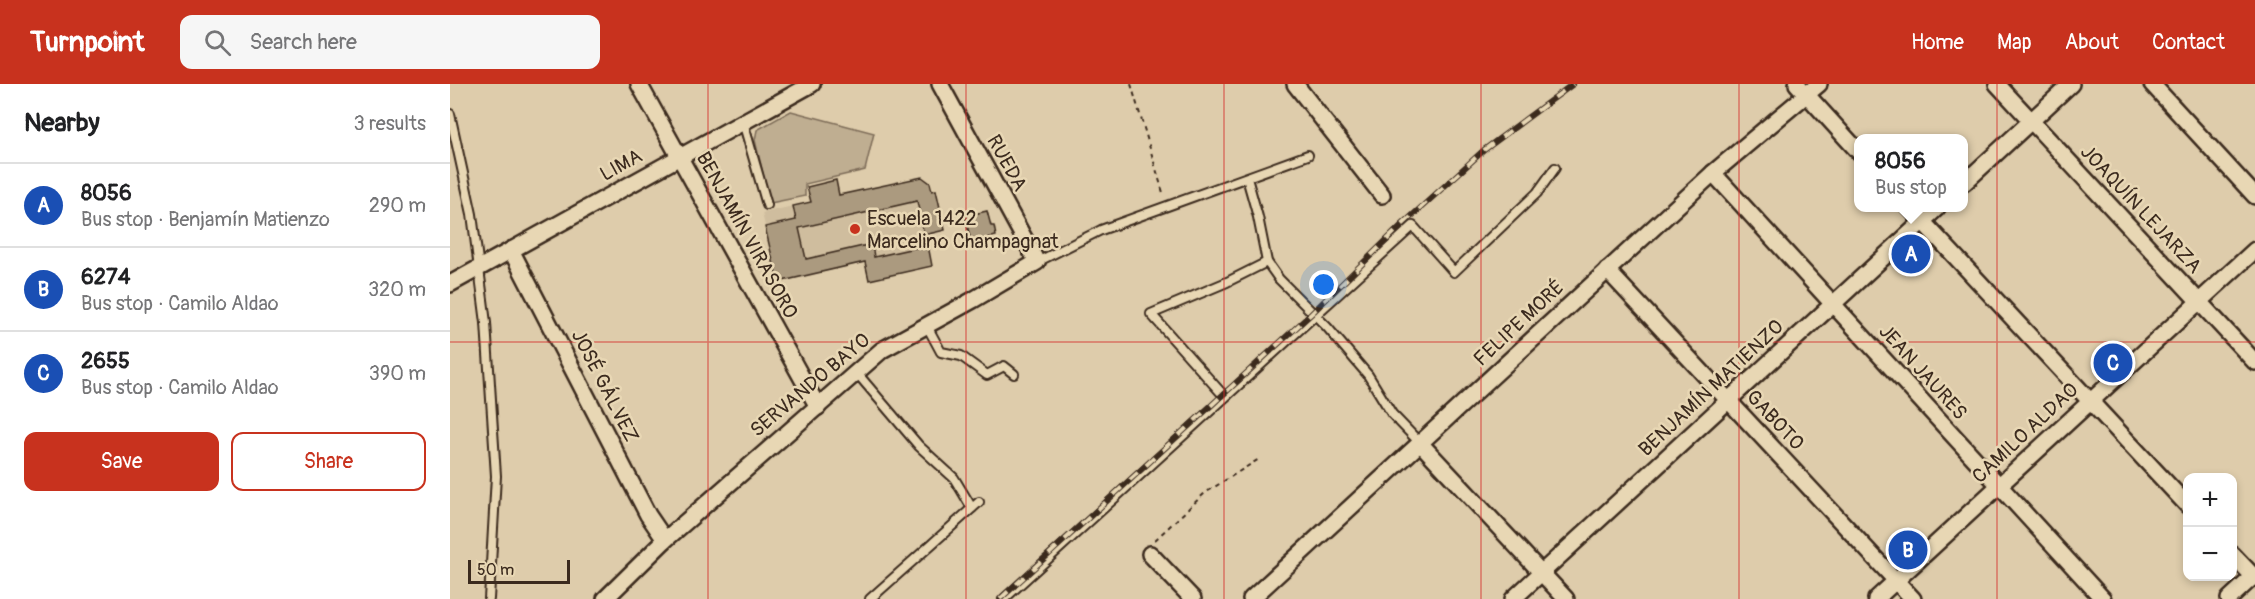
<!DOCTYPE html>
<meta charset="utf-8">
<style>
:root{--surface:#fff;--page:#f6f6f6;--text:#202124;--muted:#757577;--line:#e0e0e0;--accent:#c8321e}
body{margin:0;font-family:Pangolin,sans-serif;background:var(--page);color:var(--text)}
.controls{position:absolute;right:18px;bottom:18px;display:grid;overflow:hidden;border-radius:12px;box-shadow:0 3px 9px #0003}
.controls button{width:54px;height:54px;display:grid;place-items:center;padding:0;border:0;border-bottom:2px solid var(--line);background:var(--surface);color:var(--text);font:30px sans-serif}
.scale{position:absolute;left:18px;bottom:15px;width:102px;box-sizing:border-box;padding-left:6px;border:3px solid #3b2a1e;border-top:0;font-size:16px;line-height:21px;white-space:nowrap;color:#3b2a1e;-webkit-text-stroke:4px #e8d7b4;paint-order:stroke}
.you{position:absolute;left:874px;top:201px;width:21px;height:21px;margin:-15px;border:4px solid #fff;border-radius:50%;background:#1a73e8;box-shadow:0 0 0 9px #1a73e833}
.badge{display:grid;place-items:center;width:39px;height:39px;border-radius:50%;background:var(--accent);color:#fff;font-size:20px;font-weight:700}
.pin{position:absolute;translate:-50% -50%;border:3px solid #fff;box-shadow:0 2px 6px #0006}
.popup{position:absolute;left:1404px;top:50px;width:114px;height:78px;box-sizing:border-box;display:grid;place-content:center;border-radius:12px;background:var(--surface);filter:drop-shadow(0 2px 4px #0005);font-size:20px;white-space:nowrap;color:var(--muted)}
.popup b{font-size:22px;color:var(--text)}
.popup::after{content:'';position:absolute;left:50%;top:100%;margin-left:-12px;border:12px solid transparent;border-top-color:var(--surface)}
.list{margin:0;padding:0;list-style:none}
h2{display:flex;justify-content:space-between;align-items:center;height:78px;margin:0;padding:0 24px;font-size:26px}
h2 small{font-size:20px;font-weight:400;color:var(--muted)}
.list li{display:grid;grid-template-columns:39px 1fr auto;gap:18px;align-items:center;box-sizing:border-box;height:84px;padding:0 24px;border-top:2px solid var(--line)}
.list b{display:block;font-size:22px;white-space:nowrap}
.list p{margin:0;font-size:20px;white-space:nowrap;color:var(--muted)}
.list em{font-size:20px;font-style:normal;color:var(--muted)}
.actions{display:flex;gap:12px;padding:18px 24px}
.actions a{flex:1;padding:14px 0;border:2px solid var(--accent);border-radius:12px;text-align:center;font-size:21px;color:var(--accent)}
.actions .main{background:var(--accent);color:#fff}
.icon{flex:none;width:33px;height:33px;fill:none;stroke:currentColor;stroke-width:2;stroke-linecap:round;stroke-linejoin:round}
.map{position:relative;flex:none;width:1805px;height:515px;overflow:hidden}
header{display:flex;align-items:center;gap:36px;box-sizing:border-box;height:84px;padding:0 30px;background:var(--accent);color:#fff}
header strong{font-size:28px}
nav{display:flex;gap:33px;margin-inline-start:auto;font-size:21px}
.search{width:420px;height:54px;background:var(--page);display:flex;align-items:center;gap:15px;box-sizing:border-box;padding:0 21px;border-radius:12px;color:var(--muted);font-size:22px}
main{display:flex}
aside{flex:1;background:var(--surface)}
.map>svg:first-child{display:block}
.built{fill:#cfbd9e}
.green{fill:#bfae91;stroke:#7d6c58;stroke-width:1.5}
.building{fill:#ab9a7f;stroke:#3b2a1e;stroke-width:1.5}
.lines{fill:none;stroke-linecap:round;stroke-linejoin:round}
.lane-casing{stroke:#3b2a1e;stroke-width:12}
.street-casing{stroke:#3b2a1e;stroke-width:20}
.path{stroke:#3b2a1e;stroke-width:2;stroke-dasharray:4.5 4.5;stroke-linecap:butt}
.lane{stroke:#e8d7b4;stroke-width:8}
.street{stroke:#e8d7b4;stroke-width:15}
.rail-casing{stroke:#3b2a1e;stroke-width:6}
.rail{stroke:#e8d7b4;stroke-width:4;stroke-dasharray:11;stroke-linecap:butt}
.grid{fill:none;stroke:#d62828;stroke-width:1.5;stroke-opacity:0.55}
.poi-dot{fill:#c8321e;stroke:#e8d7b4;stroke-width:2}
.labels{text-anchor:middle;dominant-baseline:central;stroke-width:5;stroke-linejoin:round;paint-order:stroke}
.street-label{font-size:20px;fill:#3b2a1e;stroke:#e8d7b4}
.poi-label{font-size:20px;fill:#3b2a1e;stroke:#e8d7b4;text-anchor:start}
</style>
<header>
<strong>Turnpoint</strong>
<div class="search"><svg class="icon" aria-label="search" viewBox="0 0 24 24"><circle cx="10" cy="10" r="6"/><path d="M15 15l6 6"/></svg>Search here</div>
<nav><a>Home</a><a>Map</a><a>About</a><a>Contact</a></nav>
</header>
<main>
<aside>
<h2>Nearby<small>3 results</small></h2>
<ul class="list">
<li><span class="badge" style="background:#1a4fb4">A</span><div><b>8056</b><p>Bus stop · Benjamín Matienzo</p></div><em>290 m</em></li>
<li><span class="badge" style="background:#1a4fb4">B</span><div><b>6274</b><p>Bus stop · Camilo Aldao</p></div><em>320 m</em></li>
<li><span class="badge" style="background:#1a4fb4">C</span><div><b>2655</b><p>Bus stop · Camilo Aldao</p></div><em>390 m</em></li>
</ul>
<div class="actions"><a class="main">Save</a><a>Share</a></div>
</aside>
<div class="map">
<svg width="1805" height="515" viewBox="0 0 1805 515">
<rect width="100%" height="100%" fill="#deccab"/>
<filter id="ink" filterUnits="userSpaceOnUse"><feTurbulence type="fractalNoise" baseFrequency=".0167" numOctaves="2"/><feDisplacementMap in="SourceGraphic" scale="12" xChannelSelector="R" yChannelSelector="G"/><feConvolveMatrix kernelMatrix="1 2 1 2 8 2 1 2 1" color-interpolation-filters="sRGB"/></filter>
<g filter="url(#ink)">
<path class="built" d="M472,93L480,99L482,106H486L495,146L479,150L482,163L478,164L482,182L419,196L414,179L328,198L312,129L361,118L357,103L386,96L390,111Z"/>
<path class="green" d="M341,27L424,49L415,86L355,100V112L320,119L305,56L307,46Z"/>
<g class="building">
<path d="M472,93L480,99L482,107L486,106L495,146L474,151L467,117L349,144L356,175L422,160L424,173L478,161L482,182L419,196L415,178L328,198L315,143L346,136L343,122L361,118L357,103L386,96L389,111Z"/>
<path d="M537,127L541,142H544L546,152L521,158L515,132Z"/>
</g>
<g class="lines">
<defs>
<g id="lane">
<path d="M0,30L22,130L36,239L46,392L39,515"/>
<path d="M293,38L317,121"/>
<path d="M797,94L808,133L817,178L829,195L877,243L918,291L942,330L970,359"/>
<path d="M587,178L651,146L858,71"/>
<path d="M477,242L491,268L511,272L537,291L554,282L564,290"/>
<path d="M406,288L469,362L504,394L522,424"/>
<path d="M775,313L701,230L777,198L817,178"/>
<path d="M420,515L529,418"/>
<path d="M554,515L963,142L1004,188L1087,109L1105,84"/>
</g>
<g id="street">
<path d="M189,0L368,323"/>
<path d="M845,0L932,111"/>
<path d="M1347,0L1408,67"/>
<path d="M1547,0L1805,278"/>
<path d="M1702,0L1805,112"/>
<path d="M1263,89L1653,515"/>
<path d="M1514,99L1621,0"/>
<path d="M1460,124L1738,422"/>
<path d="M61,166L198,431L215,456"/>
<path d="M1157,186L1463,515"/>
<path d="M0,200L362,0"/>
<path d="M970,359L1116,515"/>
<path d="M700,470L743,515"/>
<path d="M1782,470L1805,494"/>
<path d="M155,515L215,456L432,266L523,216L587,178L490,0"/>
<path d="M801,515L1263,89L1369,0"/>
<path d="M1063,515L1487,124"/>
<path d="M1426,515L1805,166"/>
<path d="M1779,515L1805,491"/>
</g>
</defs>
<use href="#lane" class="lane-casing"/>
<use href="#street" class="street-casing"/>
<g class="path">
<path d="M681,0L714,112"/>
<path d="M705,456L755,409L809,375"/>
</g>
<use href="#lane" class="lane"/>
<use href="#street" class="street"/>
<defs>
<path id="rail" d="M550,515L861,230L952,141L1034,66L1123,0"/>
</defs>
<use href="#rail" class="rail-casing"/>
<use href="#rail" class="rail"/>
</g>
</g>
<path class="grid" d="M258,0V515M516,0V515M774,0V515M1031,0V515M1289,0V515M1547,0V515M0,258H1805"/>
<circle class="poi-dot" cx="405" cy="145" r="6"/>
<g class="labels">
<g class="street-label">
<text transform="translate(557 79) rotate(61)">RUEDA</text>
<text transform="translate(171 81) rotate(-29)">LIMA</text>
<text transform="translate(1691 125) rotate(47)">JOAQUÍN LEJARZA</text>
<text transform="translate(297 151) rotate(61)">BENJAMÍN VIRASORO</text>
<text transform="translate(1069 239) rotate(-43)">FELIPE MORÉ</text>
<text transform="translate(1473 288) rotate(48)">JEAN JAURES</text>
<text transform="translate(360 301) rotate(-40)">SERVANDO BAYO</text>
<text transform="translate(155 302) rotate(63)">JOSÉ GÁLVEZ</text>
<text transform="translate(1261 304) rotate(-43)">BENJAMÍN MATIENZO</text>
<text transform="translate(1325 336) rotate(47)">GABOTO</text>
<text transform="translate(1575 349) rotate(-43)">CAMILO ALDAO</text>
</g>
<g class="poi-label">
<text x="417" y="134">Escuela 1422<tspan x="417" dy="23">Marcelino Champagnat</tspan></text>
</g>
</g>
</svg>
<div class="controls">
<button>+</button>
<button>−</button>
</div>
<div class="scale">50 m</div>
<div class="you"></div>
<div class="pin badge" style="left:1461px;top:170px;background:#1a4fb4">A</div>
<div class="popup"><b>8056</b>Bus stop</div>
<div class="pin badge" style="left:1458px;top:466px;background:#1a4fb4">B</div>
<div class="pin badge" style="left:1663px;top:279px;background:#1a4fb4">C</div>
</div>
</main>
